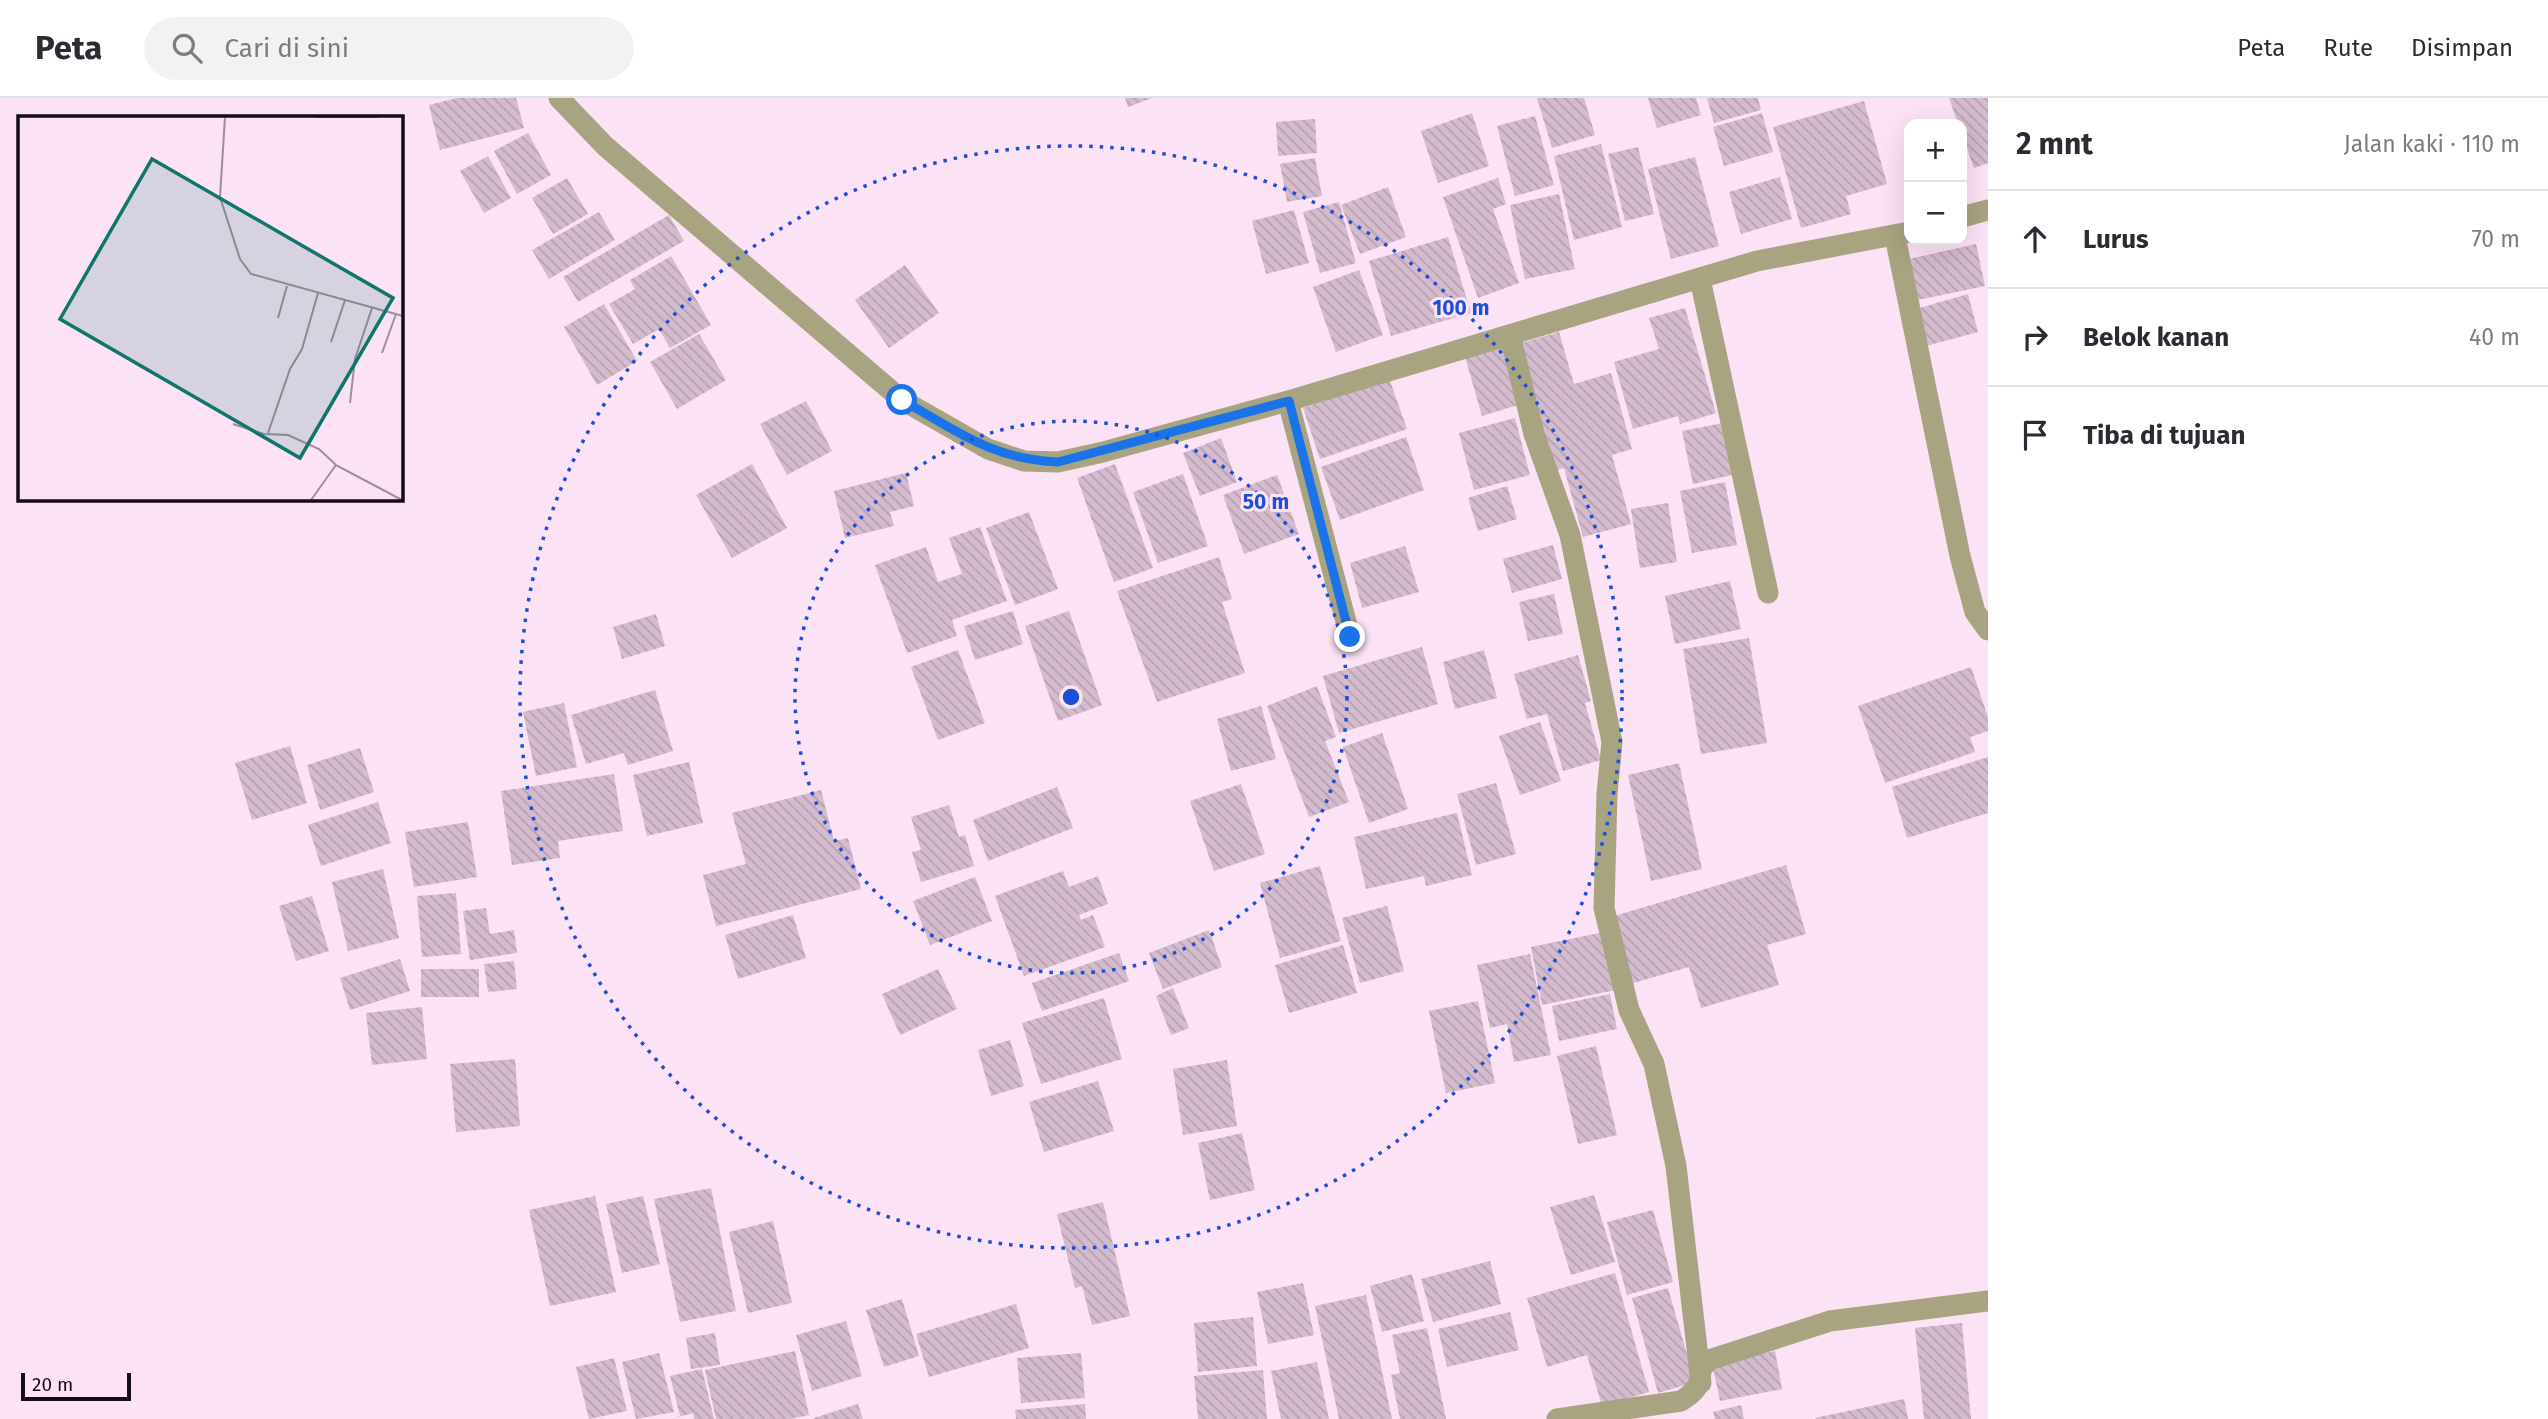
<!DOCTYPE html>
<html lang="id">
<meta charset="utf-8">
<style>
:root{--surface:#fff;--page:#f2f2f3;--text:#2b2b33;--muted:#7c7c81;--line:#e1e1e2}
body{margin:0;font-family:"Fira Sans",sans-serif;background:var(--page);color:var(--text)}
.controls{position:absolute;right:21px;top:21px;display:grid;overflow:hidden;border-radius:14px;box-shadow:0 7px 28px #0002}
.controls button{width:63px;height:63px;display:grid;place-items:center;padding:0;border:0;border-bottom:2px solid var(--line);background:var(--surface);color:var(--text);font:35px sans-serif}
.scale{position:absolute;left:21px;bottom:18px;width:110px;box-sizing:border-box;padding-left:7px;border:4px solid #150d14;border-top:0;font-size:19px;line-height:24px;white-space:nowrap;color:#150d14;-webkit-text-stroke:5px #fbe2f5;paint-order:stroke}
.stop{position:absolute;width:21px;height:21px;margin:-16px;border:5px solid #1a73e8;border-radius:50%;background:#fff}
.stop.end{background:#1a73e8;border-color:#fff;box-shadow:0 2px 7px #0008}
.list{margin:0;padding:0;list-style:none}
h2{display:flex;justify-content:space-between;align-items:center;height:91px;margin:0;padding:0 28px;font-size:30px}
h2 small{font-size:23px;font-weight:400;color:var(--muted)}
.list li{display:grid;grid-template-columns:46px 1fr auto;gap:21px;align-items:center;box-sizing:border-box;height:98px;padding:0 28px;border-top:2px solid var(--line)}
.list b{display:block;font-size:26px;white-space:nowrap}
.list em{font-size:23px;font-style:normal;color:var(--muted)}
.icon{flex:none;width:38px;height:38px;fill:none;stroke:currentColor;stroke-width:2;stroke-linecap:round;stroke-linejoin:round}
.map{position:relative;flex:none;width:1988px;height:1321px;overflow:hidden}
header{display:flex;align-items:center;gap:42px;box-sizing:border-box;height:98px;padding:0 35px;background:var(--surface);border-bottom:2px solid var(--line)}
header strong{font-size:33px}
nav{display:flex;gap:38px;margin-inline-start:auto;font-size:24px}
.search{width:490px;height:63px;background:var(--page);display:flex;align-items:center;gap:18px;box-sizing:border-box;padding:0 24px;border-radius:38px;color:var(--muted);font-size:26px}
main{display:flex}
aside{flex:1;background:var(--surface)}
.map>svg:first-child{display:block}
.building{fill:url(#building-back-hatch)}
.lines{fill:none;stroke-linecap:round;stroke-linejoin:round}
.minor{stroke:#a8a380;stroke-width:21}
.route{stroke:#1a73e8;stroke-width:9}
.ring{fill:none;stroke:#1d4ed8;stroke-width:3.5;stroke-dasharray:3.5 7}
.inset-road{fill:none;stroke:#9f8d9b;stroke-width:2}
.view{fill:#0f766e;fill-opacity:0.15;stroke:#0f766e;stroke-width:3.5}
.inset-edge{fill:none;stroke:#150d14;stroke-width:3.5}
.centre{fill:#1d4ed8;stroke:#fbe2f5;stroke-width:3.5}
.ring-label{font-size:21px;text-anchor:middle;font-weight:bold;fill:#1d4ed8;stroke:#fbe2f5;stroke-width:6;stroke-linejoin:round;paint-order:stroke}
</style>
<header>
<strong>Peta</strong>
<div class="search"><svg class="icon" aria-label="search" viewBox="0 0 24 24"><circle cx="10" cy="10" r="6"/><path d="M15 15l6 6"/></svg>Cari di sini</div>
<nav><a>Peta</a><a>Rute</a><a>Disimpan</a></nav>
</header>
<main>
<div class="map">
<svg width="1988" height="1321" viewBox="0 0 1988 1321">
<defs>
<pattern id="building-back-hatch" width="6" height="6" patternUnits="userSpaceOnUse" patternTransform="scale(1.75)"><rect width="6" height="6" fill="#d4bbce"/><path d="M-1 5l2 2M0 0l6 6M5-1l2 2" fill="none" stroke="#b5a0b0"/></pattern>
</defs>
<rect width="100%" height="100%" fill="#fbe2f5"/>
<g class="building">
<path d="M457,0H516L524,30L440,52L429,7Z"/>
<path d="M1125,0H1152L1128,9Z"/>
<path d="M1537,0H1584L1595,37L1552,50Z"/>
<path d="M1648,0H1696L1701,17L1657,30Z"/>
<path d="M1707,0H1758L1761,12L1714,25Z"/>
<path d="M1949,0H1988V65L1974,70L1962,37V26H1958Z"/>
<path d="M1864,3L1887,86L1846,98L1851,116L1801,130L1773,29Z"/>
<path d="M1472,15L1489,68L1438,85L1421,33Z"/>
<path d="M1762,15L1773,54L1724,68L1713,29Z"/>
<path d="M1535,18L1554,87L1515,98L1497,28Z"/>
<path d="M1315,21L1317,55L1278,58L1276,24Z"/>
<path d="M528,35L551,77L517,96L494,53Z"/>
<path d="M1601,46L1622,129L1574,142L1554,58Z"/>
<path d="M1638,49L1654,116L1625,123L1608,56Z"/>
<path d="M488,58L511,100L484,115L460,73Z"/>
<path d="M1695,59L1719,148L1671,161L1648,71Z"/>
<path d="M1315,60L1322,98L1287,104L1280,66Z"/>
<path d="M1780,79L1792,121L1741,136L1729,94Z"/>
<path d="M567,80L588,116L553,136L532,100Z"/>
<path d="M1498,80L1506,106L1493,111L1519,185L1478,200L1443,99Z"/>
<path d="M1388,89L1406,139L1360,156L1341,107Z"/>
<path d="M1559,96L1575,171L1525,181L1510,107Z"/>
<path d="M1339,104L1356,165L1320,175L1303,114Z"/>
<path d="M1294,112L1309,165L1266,176L1252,123Z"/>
<path d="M599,114L615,142L549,181L532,152Z"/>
<path d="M669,117L684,143L578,204L563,179Z"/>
<path d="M1448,139L1471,215L1391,238L1369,163Z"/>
<path d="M1976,146L1985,188L1918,202L1909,161Z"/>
<path d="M671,158L711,227L670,250L659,231L633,246L609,206L635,191L630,182Z"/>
<path d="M905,167L939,215L889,250L855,202Z"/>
<path d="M1359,172L1383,237L1336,254L1313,189Z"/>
<path d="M1968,196L1978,234L1926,248L1916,211Z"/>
<path d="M604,206L637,263L597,287L564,229Z"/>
<path d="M1685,210L1716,315L1680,326L1678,318L1633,331L1614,264L1659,251L1649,220Z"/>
<path d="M1559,234L1574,286L1611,275L1632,351L1612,357L1631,426L1583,439L1564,370L1554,373L1518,246Z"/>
<path d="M699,236L726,282L677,311L650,264Z"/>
<path d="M1504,247L1521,306L1482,318L1465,259Z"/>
<path d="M1389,280L1407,331L1320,361L1303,310Z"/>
<path d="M806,303L832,353L787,377L760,326Z"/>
<path d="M1515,320L1530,377L1474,392L1459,335Z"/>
<path d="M1723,325L1732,377L1693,386L1682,333Z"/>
<path d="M1406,339L1424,392L1340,422L1321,369Z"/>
<path d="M1221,340L1237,384L1200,398L1183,355Z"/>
<path d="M752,366L787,430L732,460L696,397Z"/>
<path d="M1115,366L1153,470L1114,484L1077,380Z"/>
<path d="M906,375L914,408L890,414L894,428L845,440L834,393Z"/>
<path d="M1183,376L1208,448L1158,465L1133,394Z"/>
<path d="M1277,377L1299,436L1244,456L1223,397Z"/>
<path d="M1725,384L1737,447L1692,455L1680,393Z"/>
<path d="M1507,388L1517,421L1478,433L1468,400Z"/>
<path d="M1668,405L1677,464L1640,470L1631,411Z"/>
<path d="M1029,414L1058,491L1015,507L986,430Z"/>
<path d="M980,429L1007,503L952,522L957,538L907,555L875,467L926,449L938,484L962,476L949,440Z"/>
<path d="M1553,447L1562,481L1512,495L1503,461Z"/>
<path d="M1405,448L1419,494L1362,510L1350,465Z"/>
<path d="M1219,459L1232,501L1222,504L1245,575L1157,604L1117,493Z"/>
<path d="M1730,483L1741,531L1675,546L1665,498Z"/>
<path d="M1554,496L1563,536L1528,543L1519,504Z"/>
<path d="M1013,513L1023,546L975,562L964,528Z"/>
<path d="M1069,513L1102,607L1058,623L1025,528Z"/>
<path d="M656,516L665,548L622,561L613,529Z"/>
<path d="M1749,540L1767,645L1701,656L1683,551Z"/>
<path d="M1422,549L1438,606L1339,635L1323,578Z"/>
<path d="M958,552L985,625L938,642L911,569Z"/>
<path d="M1484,552L1497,600L1455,611L1443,564Z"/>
<path d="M1578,557L1591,603L1585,605L1601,662L1563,673L1547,616L1527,621L1514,576Z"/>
<path d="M1971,569L1988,619V633L1970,639L1975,654L1885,685L1858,608Z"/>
<path d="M1317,588L1336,639L1325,643L1349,704L1309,719L1267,608Z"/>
<path d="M655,592L673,653L628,667L624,655L586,666L571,617Z"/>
<path d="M564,605L577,669L536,678L523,614Z"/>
<path d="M1261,608L1276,661L1231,673L1217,621Z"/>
<path d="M1540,624L1561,683L1520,697L1499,638Z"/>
<path d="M1382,635L1408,711L1369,725L1343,649Z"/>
<path d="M290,648L307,705L252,722L235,665Z"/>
<path d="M360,650L374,694L320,712L307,667Z"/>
<path d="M1988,659V715L1907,740L1892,689Z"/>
<path d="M689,664L703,725L647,738L633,677Z"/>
<path d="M1679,665L1702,771L1651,783L1628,677Z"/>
<path d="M614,676L623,733L558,743L560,760L512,767L501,693Z"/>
<path d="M1496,685L1516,756L1476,767L1457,696Z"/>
<path d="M1241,686L1265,756L1214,773L1190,703Z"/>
<path d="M1057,689L1073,730L988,763L973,722Z"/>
<path d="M821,692L834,743L848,740L861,791L716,828L703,777L746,766L732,715Z"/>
<path d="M378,704L391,745L321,768L308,727Z"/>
<path d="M949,707L959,739L965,737L974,768L921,784L912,754L921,752L911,719Z"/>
<path d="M1457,715L1472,777L1426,788L1424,778L1366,791L1354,739Z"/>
<path d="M468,724L477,779L414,789L405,734Z"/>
<path d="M1786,767L1806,836L1767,847L1779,887L1701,910L1689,869L1630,886L1611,819Z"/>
<path d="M1320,768L1341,843L1280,860L1260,785Z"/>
<path d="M383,771L399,840L348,853L332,784Z"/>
<path d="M1063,773L1069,789L1098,778L1108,806L1079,817L1081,822L1093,817L1105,849L1024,878L995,798Z"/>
<path d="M975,779L992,823L930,847L913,803Z"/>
<path d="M456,795L461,856L422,859L417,798Z"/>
<path d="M312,798L329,853L296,863L279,808Z"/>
<path d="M1387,808L1404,873L1360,885L1342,820Z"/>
<path d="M486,810L490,836L514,832L517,855L470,862L463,813Z"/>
<path d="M793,817L806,860L738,881L725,837Z"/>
<path d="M1209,832L1222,869L1163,891L1149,855Z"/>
<path d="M1604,834L1616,892L1542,907L1531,849Z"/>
<path d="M1343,847L1357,895L1289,915L1275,867Z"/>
<path d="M1119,855L1129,883L1042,913L1032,885Z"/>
<path d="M1530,856L1551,957L1514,964L1507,926L1490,930L1477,867Z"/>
<path d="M400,861L410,893L350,912L340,880Z"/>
<path d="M514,863L517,891L488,894L484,866Z"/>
<rect x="421" y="871" width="58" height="28"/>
<path d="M938,871L957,911L900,937L882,896Z"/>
<path d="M1173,890L1189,930L1171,937L1156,898Z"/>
<path d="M1610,896L1617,931L1559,943L1552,908Z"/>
<path d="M1104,900L1122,961L1041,986L1022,925Z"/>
<path d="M1478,903L1495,985L1446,995L1429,913Z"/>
<path d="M422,909L427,961L372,967L366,915Z"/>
<path d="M1010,942L1024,988L991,998L978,952Z"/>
<path d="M1596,948L1617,1037L1578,1046L1557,958Z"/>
<path d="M515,961L520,1028L456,1034L450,966Z"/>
<path d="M1227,962L1237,1028L1183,1037L1173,971Z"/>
<path d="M1098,983L1114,1033L1044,1054L1029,1004Z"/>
<path d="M1242,1035L1255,1092L1210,1102L1198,1045Z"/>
<path d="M711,1090L736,1213L680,1224L654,1101Z"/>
<path d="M1594,1097L1615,1164L1571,1177L1550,1109Z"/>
<path d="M595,1098L616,1194L550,1208L529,1112Z"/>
<path d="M643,1098L660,1166L622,1175L606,1106Z"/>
<path d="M1103,1104L1130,1218L1092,1227L1082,1188L1075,1190L1057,1116Z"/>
<path d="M1653,1112L1673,1184L1627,1197L1607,1124Z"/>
<path d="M773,1123L792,1205L748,1215L729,1134Z"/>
<path d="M1490,1163L1501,1206L1433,1224L1421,1181Z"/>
<path d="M1615,1175L1649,1294L1602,1308L1587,1257L1547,1269L1527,1200Z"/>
<path d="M1412,1176L1424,1223L1382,1234L1370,1188Z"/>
<path d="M1303,1185L1314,1237L1268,1246L1257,1194Z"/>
<path d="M1668,1190L1695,1284L1658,1295L1632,1200Z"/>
<path d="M1366,1197L1392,1321H1339L1315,1208Z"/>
<path d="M902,1201L919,1258L884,1269L866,1212Z"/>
<path d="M1016,1206L1029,1250L929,1279L916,1236Z"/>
<path d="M1510,1214L1519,1252L1447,1269L1438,1231Z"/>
<path d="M1253,1219L1257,1268L1198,1274L1194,1225Z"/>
<path d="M846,1223L862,1278L812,1293L796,1237Z"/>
<path d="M1962,1225L1971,1321H1924L1915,1230Z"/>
<path d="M1427,1230L1446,1321H1400L1391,1277L1400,1275L1392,1237Z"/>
<path d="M715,1235L720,1267L691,1271L686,1240Z"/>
<path d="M795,1253L809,1317L791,1321H716L705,1272Z"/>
<path d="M1775,1253L1782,1291L1720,1303L1712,1265Z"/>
<path d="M659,1255L674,1314L636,1321L622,1264Z"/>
<path d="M1081,1255L1085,1300L1021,1305L1017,1260Z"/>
<path d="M614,1260L627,1313L589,1321L576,1269Z"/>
<path d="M1317,1264L1329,1321H1281L1271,1273Z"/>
<path d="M702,1271L714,1321H694L693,1315L672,1321L680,1318L670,1278Z"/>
<path d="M1263,1272L1267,1321H1198L1194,1278Z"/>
<path d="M1904,1301L1908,1321H1816L1815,1320Z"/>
<path d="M858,1306L863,1321H814V1320Z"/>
<path d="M1085,1306L1086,1321H1016L1015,1312Z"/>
<path d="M1741,1307L1744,1321H1715L1713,1314Z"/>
</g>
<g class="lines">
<g class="minor">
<path d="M559,0L605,48L902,302L988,351L1024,363L1058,364L1103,354L1288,303L1757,163L1909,134"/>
<path d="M1962,119L1988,112"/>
<path d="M1895,138L1960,458L1975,514L1988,532"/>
<path d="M1700,181L1768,495"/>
<path d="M1510,237L1534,336L1570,437L1612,644L1607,696L1604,810L1629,912L1654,966L1676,1068L1701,1285"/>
<path d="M1288,303L1350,539"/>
<path d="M1557,1321L1681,1303C1695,1294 1701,1288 1701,1271L1709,1262L1830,1223L1988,1203"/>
</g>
</g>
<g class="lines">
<path class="route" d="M902,302C958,334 992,361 1058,364L1289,303L1350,539"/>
</g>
<g class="ring">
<circle cx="1071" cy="599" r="276"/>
<circle cx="1071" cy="599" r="551"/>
</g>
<g transform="translate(18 18)">
<rect width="385" height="385" fill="#fbe2f5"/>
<path class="inset-road" d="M207,1L202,81L222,143L233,158L385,200M296,1H360M260,202L269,170M313,226L327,184M364,237L378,198M332,287L337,243L354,192M215,308L246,318L270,319L301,333L318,349M250,317L272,253L284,233L300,177M293,384L318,349L384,384"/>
<path class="view" d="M134,43L375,182L282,342L42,203Z"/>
<rect width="385" height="385" class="inset-edge"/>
</g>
<circle cx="1071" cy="599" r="10" class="centre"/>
<g class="ring-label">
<text x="1461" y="217">100 m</text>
<text x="1266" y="411">50 m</text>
</g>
</svg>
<div class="controls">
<button>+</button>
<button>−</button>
</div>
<div class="scale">20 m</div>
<div class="stop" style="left:902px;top:302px"></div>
<div class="stop end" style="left:1350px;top:539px"></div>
</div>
<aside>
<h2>2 mnt<small>Jalan kaki · 110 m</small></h2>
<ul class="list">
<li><svg class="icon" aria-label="ahead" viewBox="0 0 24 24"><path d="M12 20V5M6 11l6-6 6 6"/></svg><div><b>Lurus</b></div><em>70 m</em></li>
<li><svg class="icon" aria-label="right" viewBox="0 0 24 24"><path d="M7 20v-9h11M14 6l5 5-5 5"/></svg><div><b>Belok kanan</b></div><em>40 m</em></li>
<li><svg class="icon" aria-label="arrive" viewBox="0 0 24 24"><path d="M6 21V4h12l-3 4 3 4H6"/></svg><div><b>Tiba di tujuan</b></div></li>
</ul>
</aside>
</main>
